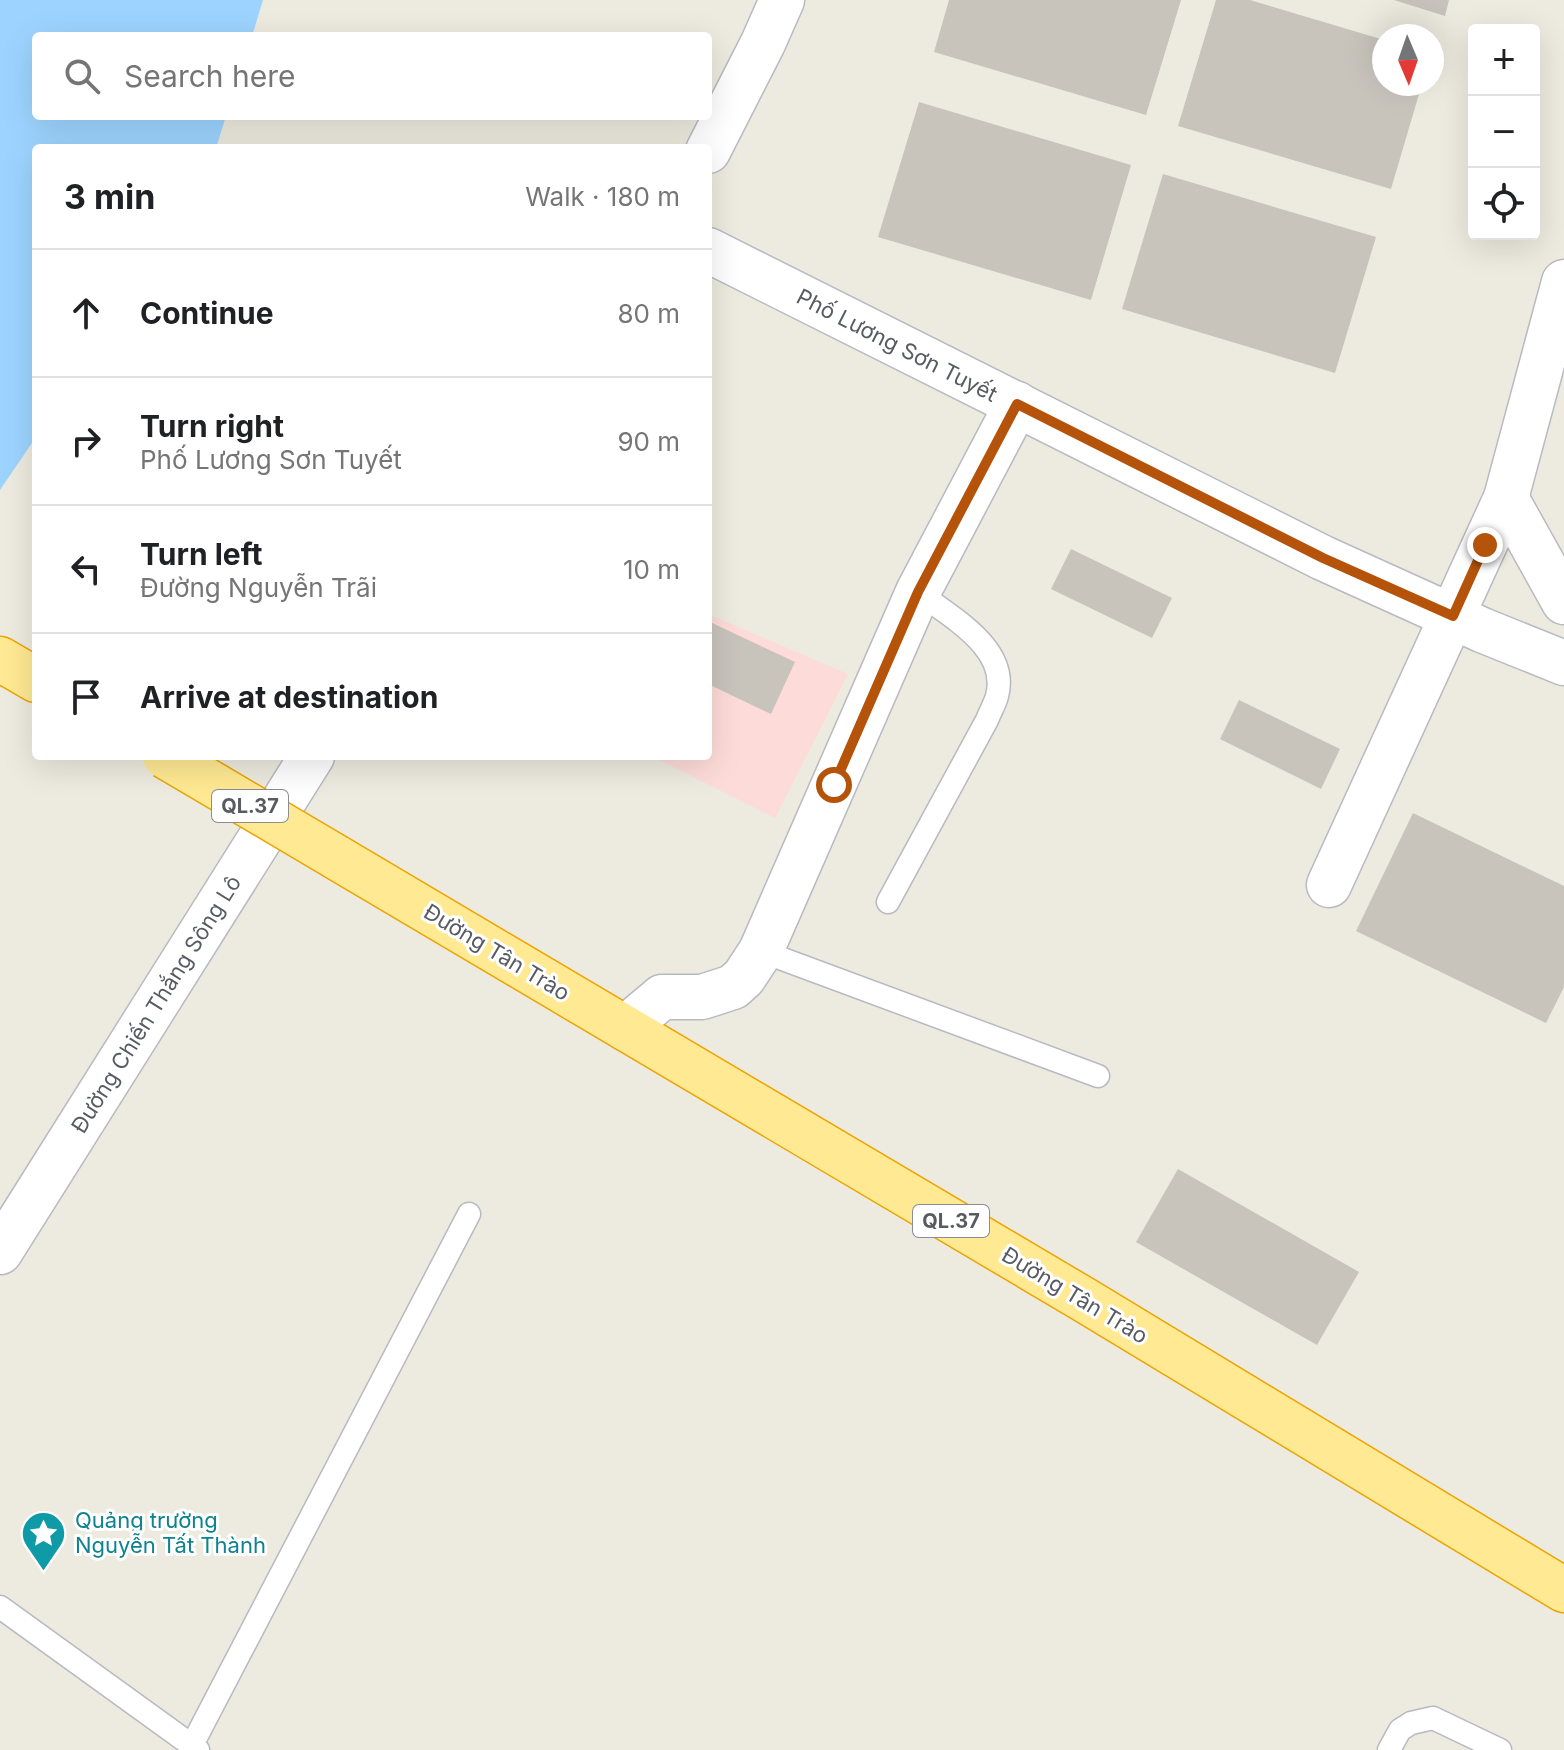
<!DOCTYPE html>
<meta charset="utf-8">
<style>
:root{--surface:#fff;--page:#f2f2f2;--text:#202124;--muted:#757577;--line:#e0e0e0}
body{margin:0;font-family:Inter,sans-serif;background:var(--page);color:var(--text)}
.controls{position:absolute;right:24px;top:24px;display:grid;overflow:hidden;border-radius:8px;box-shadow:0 8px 32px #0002}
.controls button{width:72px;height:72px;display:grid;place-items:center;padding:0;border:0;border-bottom:2px solid var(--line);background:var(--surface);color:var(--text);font:40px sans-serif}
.compass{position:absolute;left:1372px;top:24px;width:72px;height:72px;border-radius:50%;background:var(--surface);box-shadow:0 8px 32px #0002;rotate:178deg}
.stop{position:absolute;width:24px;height:24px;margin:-18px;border:6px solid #b45309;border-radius:50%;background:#fff}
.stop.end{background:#b45309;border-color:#fff;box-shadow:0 2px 8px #0008}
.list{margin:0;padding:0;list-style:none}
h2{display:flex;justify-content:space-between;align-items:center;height:104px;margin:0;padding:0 32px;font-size:34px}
h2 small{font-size:26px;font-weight:400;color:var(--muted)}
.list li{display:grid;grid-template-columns:52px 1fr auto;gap:24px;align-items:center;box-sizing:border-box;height:128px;padding:0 32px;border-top:2px solid var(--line)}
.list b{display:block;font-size:30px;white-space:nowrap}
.list p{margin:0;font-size:26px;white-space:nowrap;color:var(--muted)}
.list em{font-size:26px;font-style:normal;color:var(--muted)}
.icon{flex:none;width:44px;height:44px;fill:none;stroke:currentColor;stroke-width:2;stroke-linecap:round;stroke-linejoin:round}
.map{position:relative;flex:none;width:1564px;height:1750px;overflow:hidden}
.search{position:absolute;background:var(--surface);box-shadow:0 8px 32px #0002;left:32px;top:32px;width:680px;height:88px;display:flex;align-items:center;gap:20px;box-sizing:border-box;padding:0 28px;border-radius:8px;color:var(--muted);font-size:30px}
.panel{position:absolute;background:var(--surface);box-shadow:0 8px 32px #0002;left:32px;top:144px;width:680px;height:616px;border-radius:8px}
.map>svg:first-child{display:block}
.medical{fill:#fddbd8}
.water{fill:#9dd4ff}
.building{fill:#c8c4bc}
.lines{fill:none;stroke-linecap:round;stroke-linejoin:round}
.service-casing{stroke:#b7bac0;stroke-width:25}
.minor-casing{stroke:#b7bac0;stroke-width:47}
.tertiary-casing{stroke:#b7bac0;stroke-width:47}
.trunk-casing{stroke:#eca400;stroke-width:47}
.service{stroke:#fff;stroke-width:22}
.minor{stroke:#fff;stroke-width:44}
.tertiary{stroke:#fff;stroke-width:44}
.trunk{stroke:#ffe993;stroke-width:44}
.trunk-bridge-casing{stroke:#eca400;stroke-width:47;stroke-linecap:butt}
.trunk-bridge{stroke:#ffe993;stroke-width:44}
.route{stroke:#b45309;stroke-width:10}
.labels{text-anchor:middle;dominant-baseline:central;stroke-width:6;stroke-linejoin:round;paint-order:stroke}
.shield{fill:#fff;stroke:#8a8d91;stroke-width:2}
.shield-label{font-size:20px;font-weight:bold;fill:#585c62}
.street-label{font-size:22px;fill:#585c62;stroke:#fff}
.culture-label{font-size:22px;fill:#0d838f;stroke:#fff;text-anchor:start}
</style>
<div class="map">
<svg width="1564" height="1750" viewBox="0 0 1564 1750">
<rect width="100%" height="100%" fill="#edeadf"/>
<path class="medical" d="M708,614L848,674L775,818L651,756H708Z"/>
<path class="water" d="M0,0H263L252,36H36V116H226L216,148H36V437L0,490Z"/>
<g class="building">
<path d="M949,0H1181L1146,115L934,52Z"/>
<path d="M1216,0H1250L1384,40V84H1422L1391,189L1178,126Z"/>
<path d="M1394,0H1449L1445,16Z"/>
<path d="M919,102L1131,165L1091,300L878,237Z"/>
<path d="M1163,174L1376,237L1335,373L1122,309Z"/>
<path d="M1071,549L1172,598L1152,638L1051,589Z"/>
<path d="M708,621L795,662L771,714L708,684Z"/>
<path d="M1239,700L1340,749L1321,789L1220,739Z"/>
<path d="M1413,813L1564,886V987L1546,1023L1356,931Z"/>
<path d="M1178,1169L1359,1272L1317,1345L1136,1242Z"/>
</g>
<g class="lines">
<defs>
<g id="service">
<path d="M888,902L987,720C990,712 995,704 997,696C1010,648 950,617 918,592"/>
<path d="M761,951L1098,1076"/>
<path d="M0,1607L198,1750"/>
<path d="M192,1745L469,1214"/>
<path d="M1389,1750L1400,1730L1411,1723L1433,1718L1500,1750"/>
</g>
<g id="minor">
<path d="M708,250L1323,558L1482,630L1564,663"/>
<path d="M1506,498L1564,602"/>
<path d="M1329,885L1506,498L1564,282"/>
<path d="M625,1028L662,997H702L733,987L744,977L761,951L918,592L1017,404"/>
</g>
<g id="tertiary">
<path d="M708,151L763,43L782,0"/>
<path d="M0,1252L312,756"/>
</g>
<g id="trunk">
<path d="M0,659L36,680"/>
<path d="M336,857L1083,1299L1564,1590"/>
</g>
</defs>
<use href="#service" class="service-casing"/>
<use href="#minor" class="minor-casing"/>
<use href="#tertiary" class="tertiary-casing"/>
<use href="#trunk" class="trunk-casing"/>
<use href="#service" class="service"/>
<use href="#minor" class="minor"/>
<use href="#tertiary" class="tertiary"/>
<use href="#trunk" class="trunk"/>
<defs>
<path id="trunk-bridge" d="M165,756L336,857"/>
</defs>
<use href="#trunk-bridge" class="trunk-bridge-casing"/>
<use href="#trunk-bridge" class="trunk-bridge"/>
</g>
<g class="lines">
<path class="route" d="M834,785L918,592L1017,404L1323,558L1453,616L1485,545"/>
</g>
<defs>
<symbol id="sight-pin" viewBox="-11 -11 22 30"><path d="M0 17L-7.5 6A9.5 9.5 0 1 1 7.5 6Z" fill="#0f9aa8" stroke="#fff"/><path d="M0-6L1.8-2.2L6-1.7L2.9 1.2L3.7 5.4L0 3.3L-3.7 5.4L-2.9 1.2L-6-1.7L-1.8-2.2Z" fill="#fff"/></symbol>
</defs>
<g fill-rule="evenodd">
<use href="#sight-pin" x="18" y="1508" width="51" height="69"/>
</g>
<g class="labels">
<g class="shield">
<rect x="212" y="790" width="76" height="32" rx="6"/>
<rect x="913" y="1205" width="76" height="32" rx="6"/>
</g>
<g class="shield-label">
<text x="250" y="806">QL.37</text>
<text x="951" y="1221">QL.37</text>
</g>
<g class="street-label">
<text transform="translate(897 345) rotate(27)">Phố Lương Sơn Tuyết</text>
<text transform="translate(497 952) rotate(31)">Đường Tân Trào</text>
<text transform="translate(156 1004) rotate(-58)">Đường Chiến Thắng Sông Lô</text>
<text transform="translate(1075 1295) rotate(31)">Đường Tân Trào</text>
</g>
<g class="culture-label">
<text x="75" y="1520">Quảng trường<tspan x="75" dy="25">Nguyễn Tất Thành</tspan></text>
</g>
</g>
</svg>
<div class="controls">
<button>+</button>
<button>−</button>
<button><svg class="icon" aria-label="locate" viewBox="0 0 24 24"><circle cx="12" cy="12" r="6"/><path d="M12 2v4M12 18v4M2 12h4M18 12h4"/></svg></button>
</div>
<svg class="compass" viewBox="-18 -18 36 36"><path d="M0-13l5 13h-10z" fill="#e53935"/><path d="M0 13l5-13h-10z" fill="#757577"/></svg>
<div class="stop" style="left:834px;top:785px"></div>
<div class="stop end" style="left:1485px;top:545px"></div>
<div class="search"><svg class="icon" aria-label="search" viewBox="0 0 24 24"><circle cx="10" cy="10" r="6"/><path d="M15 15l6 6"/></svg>Search here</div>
<section class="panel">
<h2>3 min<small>Walk · 180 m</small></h2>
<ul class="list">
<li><svg class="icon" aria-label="ahead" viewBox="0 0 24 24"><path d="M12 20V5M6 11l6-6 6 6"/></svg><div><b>Continue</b></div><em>80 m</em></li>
<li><svg class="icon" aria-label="right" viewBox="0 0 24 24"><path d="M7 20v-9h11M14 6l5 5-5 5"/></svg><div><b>Turn right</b><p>Phố Lương Sơn Tuyết</p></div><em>90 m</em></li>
<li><svg class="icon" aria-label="left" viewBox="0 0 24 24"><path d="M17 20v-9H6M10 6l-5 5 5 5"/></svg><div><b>Turn left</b><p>Đường Nguyễn Trãi</p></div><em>10 m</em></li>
<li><svg class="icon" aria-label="arrive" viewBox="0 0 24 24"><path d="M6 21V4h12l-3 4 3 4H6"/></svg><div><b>Arrive at destination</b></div></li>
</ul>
</section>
</div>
